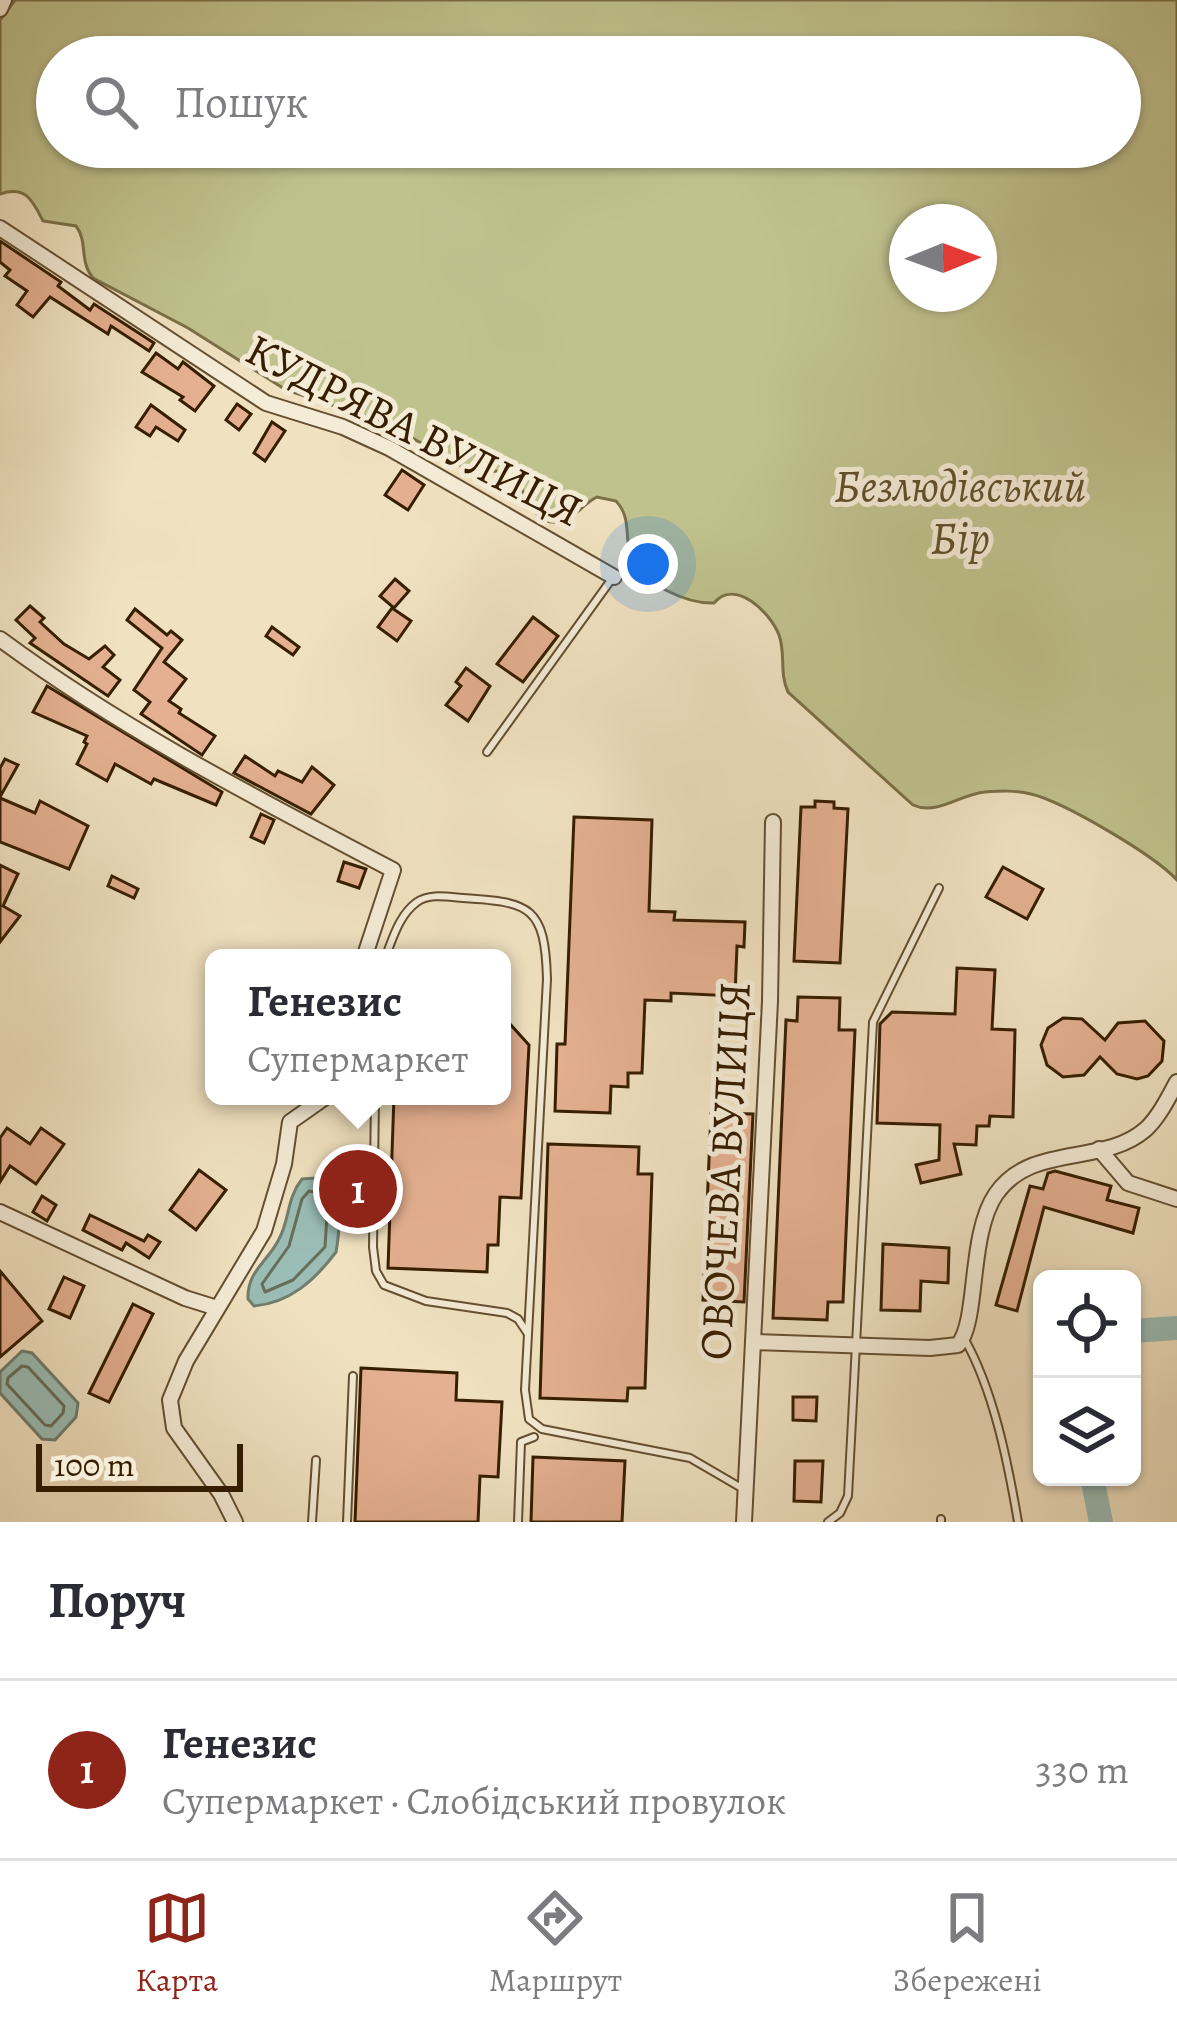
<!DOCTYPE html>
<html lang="uk">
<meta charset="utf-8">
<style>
:root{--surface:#fff;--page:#f7f7f7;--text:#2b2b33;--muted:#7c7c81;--line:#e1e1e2;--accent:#8f2418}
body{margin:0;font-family:Alegreya,serif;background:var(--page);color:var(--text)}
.controls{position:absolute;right:36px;bottom:36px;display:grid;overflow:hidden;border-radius:18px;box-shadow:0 3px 9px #0004}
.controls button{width:108px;height:108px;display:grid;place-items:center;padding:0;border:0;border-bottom:3px solid var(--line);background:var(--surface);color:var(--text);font:60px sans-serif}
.compass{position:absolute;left:889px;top:204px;width:108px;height:108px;border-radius:50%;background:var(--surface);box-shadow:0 3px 9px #0004;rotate:89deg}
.scale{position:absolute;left:36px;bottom:30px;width:207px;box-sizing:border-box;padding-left:12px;border:6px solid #361e00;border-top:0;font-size:33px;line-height:42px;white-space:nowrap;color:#361e00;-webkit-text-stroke:9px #f5ecd7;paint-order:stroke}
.you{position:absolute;left:648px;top:564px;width:42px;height:42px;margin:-30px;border:9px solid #fff;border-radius:50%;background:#1a73e8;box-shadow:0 0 0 18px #1a73e833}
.badge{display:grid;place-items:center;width:78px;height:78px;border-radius:50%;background:var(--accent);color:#fff;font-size:39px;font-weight:700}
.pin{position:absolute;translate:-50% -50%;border:6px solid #fff;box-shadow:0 3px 12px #0006}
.popup{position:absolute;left:205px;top:949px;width:306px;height:156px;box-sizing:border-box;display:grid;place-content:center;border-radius:18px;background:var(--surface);filter:drop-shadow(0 3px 9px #0005);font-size:39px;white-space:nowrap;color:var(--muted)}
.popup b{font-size:45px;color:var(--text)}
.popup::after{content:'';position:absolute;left:50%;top:100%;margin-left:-24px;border:24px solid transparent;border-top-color:var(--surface)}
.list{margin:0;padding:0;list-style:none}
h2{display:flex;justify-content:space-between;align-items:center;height:156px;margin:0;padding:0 48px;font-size:51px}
h2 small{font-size:39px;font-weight:400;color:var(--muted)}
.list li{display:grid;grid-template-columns:78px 1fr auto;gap:36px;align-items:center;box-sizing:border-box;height:180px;padding:0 48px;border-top:3px solid var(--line)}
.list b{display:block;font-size:45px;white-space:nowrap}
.list p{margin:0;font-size:39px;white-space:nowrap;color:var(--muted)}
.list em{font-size:39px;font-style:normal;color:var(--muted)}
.icon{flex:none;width:66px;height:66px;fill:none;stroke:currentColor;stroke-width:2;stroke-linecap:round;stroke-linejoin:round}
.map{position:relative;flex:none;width:1177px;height:1522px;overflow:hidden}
.search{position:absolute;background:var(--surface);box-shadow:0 3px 9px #0004;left:36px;right:36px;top:36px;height:132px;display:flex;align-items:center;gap:30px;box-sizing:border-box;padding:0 42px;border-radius:66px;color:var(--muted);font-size:45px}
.sheet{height:336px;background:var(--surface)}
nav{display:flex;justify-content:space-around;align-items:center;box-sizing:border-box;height:168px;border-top:3px solid var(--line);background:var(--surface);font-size:33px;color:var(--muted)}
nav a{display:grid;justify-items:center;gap:6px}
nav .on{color:var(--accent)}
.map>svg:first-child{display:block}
.green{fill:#c0c28e;stroke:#7b7047;stroke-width:3;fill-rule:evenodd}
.water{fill:#9abdb5;stroke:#727d6d;stroke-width:3}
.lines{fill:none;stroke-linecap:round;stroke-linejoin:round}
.shore{stroke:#686e5a;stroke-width:3}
.river{stroke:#9abdb5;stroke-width:24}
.building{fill:#e4b091;stroke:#361e00;stroke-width:3}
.lane-casing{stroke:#644f30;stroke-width:10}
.street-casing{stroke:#644f30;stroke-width:18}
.lane{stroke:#f5ecd7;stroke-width:6}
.street{stroke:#f5ecd7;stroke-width:14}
.labels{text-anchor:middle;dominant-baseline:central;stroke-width:10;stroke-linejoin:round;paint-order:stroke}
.street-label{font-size:45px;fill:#361e00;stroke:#f5ecd7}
.park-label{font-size:45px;font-style:italic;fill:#5f4f2b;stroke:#f5ecd7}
</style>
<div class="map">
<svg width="1177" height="1522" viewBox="0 0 1177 1522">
<rect width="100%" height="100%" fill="#f0e2c1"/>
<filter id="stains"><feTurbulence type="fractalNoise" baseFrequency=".00167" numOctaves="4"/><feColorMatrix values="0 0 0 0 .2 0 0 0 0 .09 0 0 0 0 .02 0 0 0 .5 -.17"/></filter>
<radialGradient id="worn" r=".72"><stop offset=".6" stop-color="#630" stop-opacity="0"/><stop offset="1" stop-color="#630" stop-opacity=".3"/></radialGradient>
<path class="green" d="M15,0H1177V880C1154,855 1064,802 1031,794C1016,790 1000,791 985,792C960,794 937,816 913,805L788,692C779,673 786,654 779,635C770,612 735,578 714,603C688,604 641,584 631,557C624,537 632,518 616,501L597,497C584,503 576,517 563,521C534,530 525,491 514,475L496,471L475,474L386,423L286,390L188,328L93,278C79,262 88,241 76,226L43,221C33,201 26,185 0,194V20ZM57,57H1120V147H57ZM979,222V294H907V222Z"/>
<g class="water">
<path d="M316,1178C343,1194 341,1224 336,1252C315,1280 290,1303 254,1306L248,1299C247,1272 266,1263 278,1241C290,1221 286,1199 302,1179Z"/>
<path d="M22,1351L32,1353L78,1403L76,1417L55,1440L42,1439L0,1393V1372Z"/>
</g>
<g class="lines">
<g class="shore">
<path d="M309,1191L319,1193L327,1215L325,1247L293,1280L265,1292L262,1284L289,1246L302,1199Z"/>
<path d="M22,1366L28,1367L64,1406L63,1413L51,1426L45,1425L7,1384L8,1378Z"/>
</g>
<g class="river">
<path d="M1132,1331L1177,1328"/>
<path d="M1092,1477L1101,1522"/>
</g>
</g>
<g class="building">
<path d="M0,241L61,282L58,286L90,310L94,304L154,343L149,351L111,326L108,334L50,297L33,317L17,305L27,291L5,276L10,270L0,262Z"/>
<path d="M156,353L178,369L183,362L214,386L195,411L180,400L183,397L142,372Z"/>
<path d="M237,404L251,414L239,430L226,420Z"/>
<path d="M151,405L185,430L178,441L156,427L150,436L136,427Z"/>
<path d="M272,422L285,431L265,461L254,453Z"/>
<path d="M402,470L424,485L408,510L385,495Z"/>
<path d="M395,579L409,591L394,608L380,596Z"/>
<path d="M30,606L44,618L40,622L64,644L89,659L105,646L114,655L103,667L120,680L108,696L30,643L35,638L16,620Z"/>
<path d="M392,608L411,621L397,641L378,627Z"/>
<path d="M135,609L167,635L171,631L182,640L164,662L186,679L169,701L181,709L179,713L215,736L202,755L141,714L150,702L134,690L162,648L127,620Z"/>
<path d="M533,617L558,636L523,682L497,664Z"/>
<path d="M272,627L299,647L293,655L266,636Z"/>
<path d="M466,668L490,686L468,721L446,705L461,686L456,682Z"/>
<path d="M47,686L222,792L216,805L154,779L151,784L115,764L107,781L77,764L87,744L84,742L87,736L33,712Z"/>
<path d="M245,756L275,776L278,771L302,782L312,767L334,785L311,814L234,773Z"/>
<path d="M5,759L18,765L0,797V768Z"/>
<path d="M0,798L35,813L40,801L88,826L69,869L0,842Z"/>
<path d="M815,801L834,802V808L848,809L840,963L794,961L801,807H815Z"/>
<path d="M261,814L274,820L264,843L251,837Z"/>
<path d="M574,817L652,820L649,911L675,912L674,920L745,922L744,947L737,946L735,996L671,993V1001L645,1000L642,1073H628V1087L611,1086L610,1113L555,1111L557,1044H565Z"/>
<path d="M344,862L366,869L359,888L338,881Z"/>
<path d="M0,865L18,874L3,906L20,916L0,942Z"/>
<path d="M1003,867L1043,889L1027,919L986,897Z"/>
<path d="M112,876L138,889L134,898L108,886Z"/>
<path d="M957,968L995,970L992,1029L1015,1030L1013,1117L990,1116L989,1126H977L976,1145L954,1144L961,1174L921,1183L916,1165L939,1160L940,1125L877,1123L880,1024L892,1012L955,1014Z"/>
<path d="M798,997L840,998L839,1030H855L843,1302H828L827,1320L773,1318L786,1020L797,1021Z"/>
<path d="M502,1015L529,1045L521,1198L500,1197L498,1245H488L487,1272L388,1268L394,1096H502Z"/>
<path d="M1063,1018L1082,1019L1105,1040L1118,1023L1145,1021L1164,1041L1162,1061L1148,1076L1137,1079L1117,1074L1100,1057L1084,1075L1063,1077L1047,1065L1041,1045L1048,1028Z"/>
<path d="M711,1113L753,1114L744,1302L703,1300Z"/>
<path d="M7,1128L30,1144L41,1128L64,1144L36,1184L10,1166L0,1182V1138Z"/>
<path d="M548,1144L639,1147L638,1174H652L645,1388H628L627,1401L540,1398Z"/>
<path d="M199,1170L226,1190L196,1230L170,1210Z"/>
<path d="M1055,1171L1111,1186L1107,1200L1139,1208L1133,1233L1044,1207L1017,1311L996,1305L1030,1186L1043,1189L1048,1173Z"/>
<path d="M42,1196L56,1205L47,1221L33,1212Z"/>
<path d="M90,1215L144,1241L148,1235L160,1242L149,1258L126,1243L122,1250L83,1230Z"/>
<path d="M883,1244L949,1248L948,1283L921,1281L920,1311L881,1310Z"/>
<path d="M0,1271L42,1321L0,1357Z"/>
<path d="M64,1277L84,1286L70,1318L49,1309Z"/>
<path d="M133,1304L153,1314L109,1402L89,1393Z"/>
<path d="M361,1368L457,1373L456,1400L502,1402L498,1477L480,1476L478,1522H355Z"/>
<path d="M793,1397H817L816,1421L793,1420Z"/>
<path d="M533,1457L625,1461L622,1522H531Z"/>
<path d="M795,1461H823L821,1502L794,1501Z"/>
</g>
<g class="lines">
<defs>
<g id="lane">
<path d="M487,752L611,580"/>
<path d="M385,958C393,938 399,915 417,902C430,893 448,897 463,898C531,902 545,907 547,979L525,1390L529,1419L542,1429L690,1458L745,1490"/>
<path d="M375,1096L373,1247L376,1271L384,1285L426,1301L507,1313L518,1319L528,1334"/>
<path d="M964,1338C994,1391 1008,1463 1018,1522"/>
<path d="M312,1522L316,1460"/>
<path d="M347,1522L353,1376"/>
<path d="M518,1522L521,1442L534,1437"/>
<path d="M828,1522L840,1513L848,1496L873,1022L939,888"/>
<path d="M941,1522V1519"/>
</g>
<g id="street">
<path d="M0,9L4,0"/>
<path d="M0,228L266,403L343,427L389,448L614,577"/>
<path d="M0,639C123,730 258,799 393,870L364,958"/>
<path d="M1099,1149L1128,1183L1177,1199"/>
<path d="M0,1212L185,1298L217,1308"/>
<path d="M753,1342L930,1348L958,1345C979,1321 968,1235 996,1194C1032,1142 1103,1167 1146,1129C1159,1117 1168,1098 1177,1082"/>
<path d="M235,1522L221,1494L174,1428L170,1400L186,1361L264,1231L284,1164L290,1122L327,1096"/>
<path d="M744,1522L770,1001L773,822"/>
</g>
</defs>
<use href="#lane" class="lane-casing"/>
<use href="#street" class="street-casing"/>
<use href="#lane" class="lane"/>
<use href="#street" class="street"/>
</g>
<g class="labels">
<g class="street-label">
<text transform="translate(414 430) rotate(27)">КУДРЯВА ВУЛИЦЯ</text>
<text transform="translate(725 1171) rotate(-87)">ОВОЧЕВА ВУЛИЦЯ</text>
</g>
<g class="park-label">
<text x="960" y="486">Безлюдівський<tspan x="960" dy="52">Бір</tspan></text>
</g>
</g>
<rect width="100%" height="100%" filter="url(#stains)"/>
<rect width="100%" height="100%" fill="url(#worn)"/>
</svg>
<div class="controls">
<button><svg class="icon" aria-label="locate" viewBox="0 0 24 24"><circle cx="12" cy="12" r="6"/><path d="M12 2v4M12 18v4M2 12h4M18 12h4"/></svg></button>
<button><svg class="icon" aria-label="layers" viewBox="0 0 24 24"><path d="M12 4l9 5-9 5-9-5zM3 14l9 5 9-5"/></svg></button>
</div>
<svg class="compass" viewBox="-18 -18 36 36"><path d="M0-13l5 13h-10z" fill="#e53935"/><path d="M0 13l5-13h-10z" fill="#7c7c81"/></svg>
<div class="scale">100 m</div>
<div class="you"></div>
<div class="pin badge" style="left:358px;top:1189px">1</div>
<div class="popup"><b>Генезис</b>Супермаркет</div>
<div class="search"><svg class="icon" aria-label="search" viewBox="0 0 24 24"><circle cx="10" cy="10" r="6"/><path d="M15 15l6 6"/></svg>Пошук</div>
</div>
<section class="sheet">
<h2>Поруч<small></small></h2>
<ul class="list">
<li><span class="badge">1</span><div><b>Генезис</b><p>Супермаркет · Слобідський провулок</p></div><em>330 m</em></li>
</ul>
</section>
<nav>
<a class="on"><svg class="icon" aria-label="map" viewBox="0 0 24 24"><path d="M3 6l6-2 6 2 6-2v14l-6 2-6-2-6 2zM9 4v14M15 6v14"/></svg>Карта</a>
<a><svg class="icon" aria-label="directions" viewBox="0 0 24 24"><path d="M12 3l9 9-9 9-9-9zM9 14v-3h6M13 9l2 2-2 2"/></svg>Маршрут</a>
<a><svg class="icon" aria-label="saved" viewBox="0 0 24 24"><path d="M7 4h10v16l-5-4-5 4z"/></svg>Збережені</a>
</nav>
